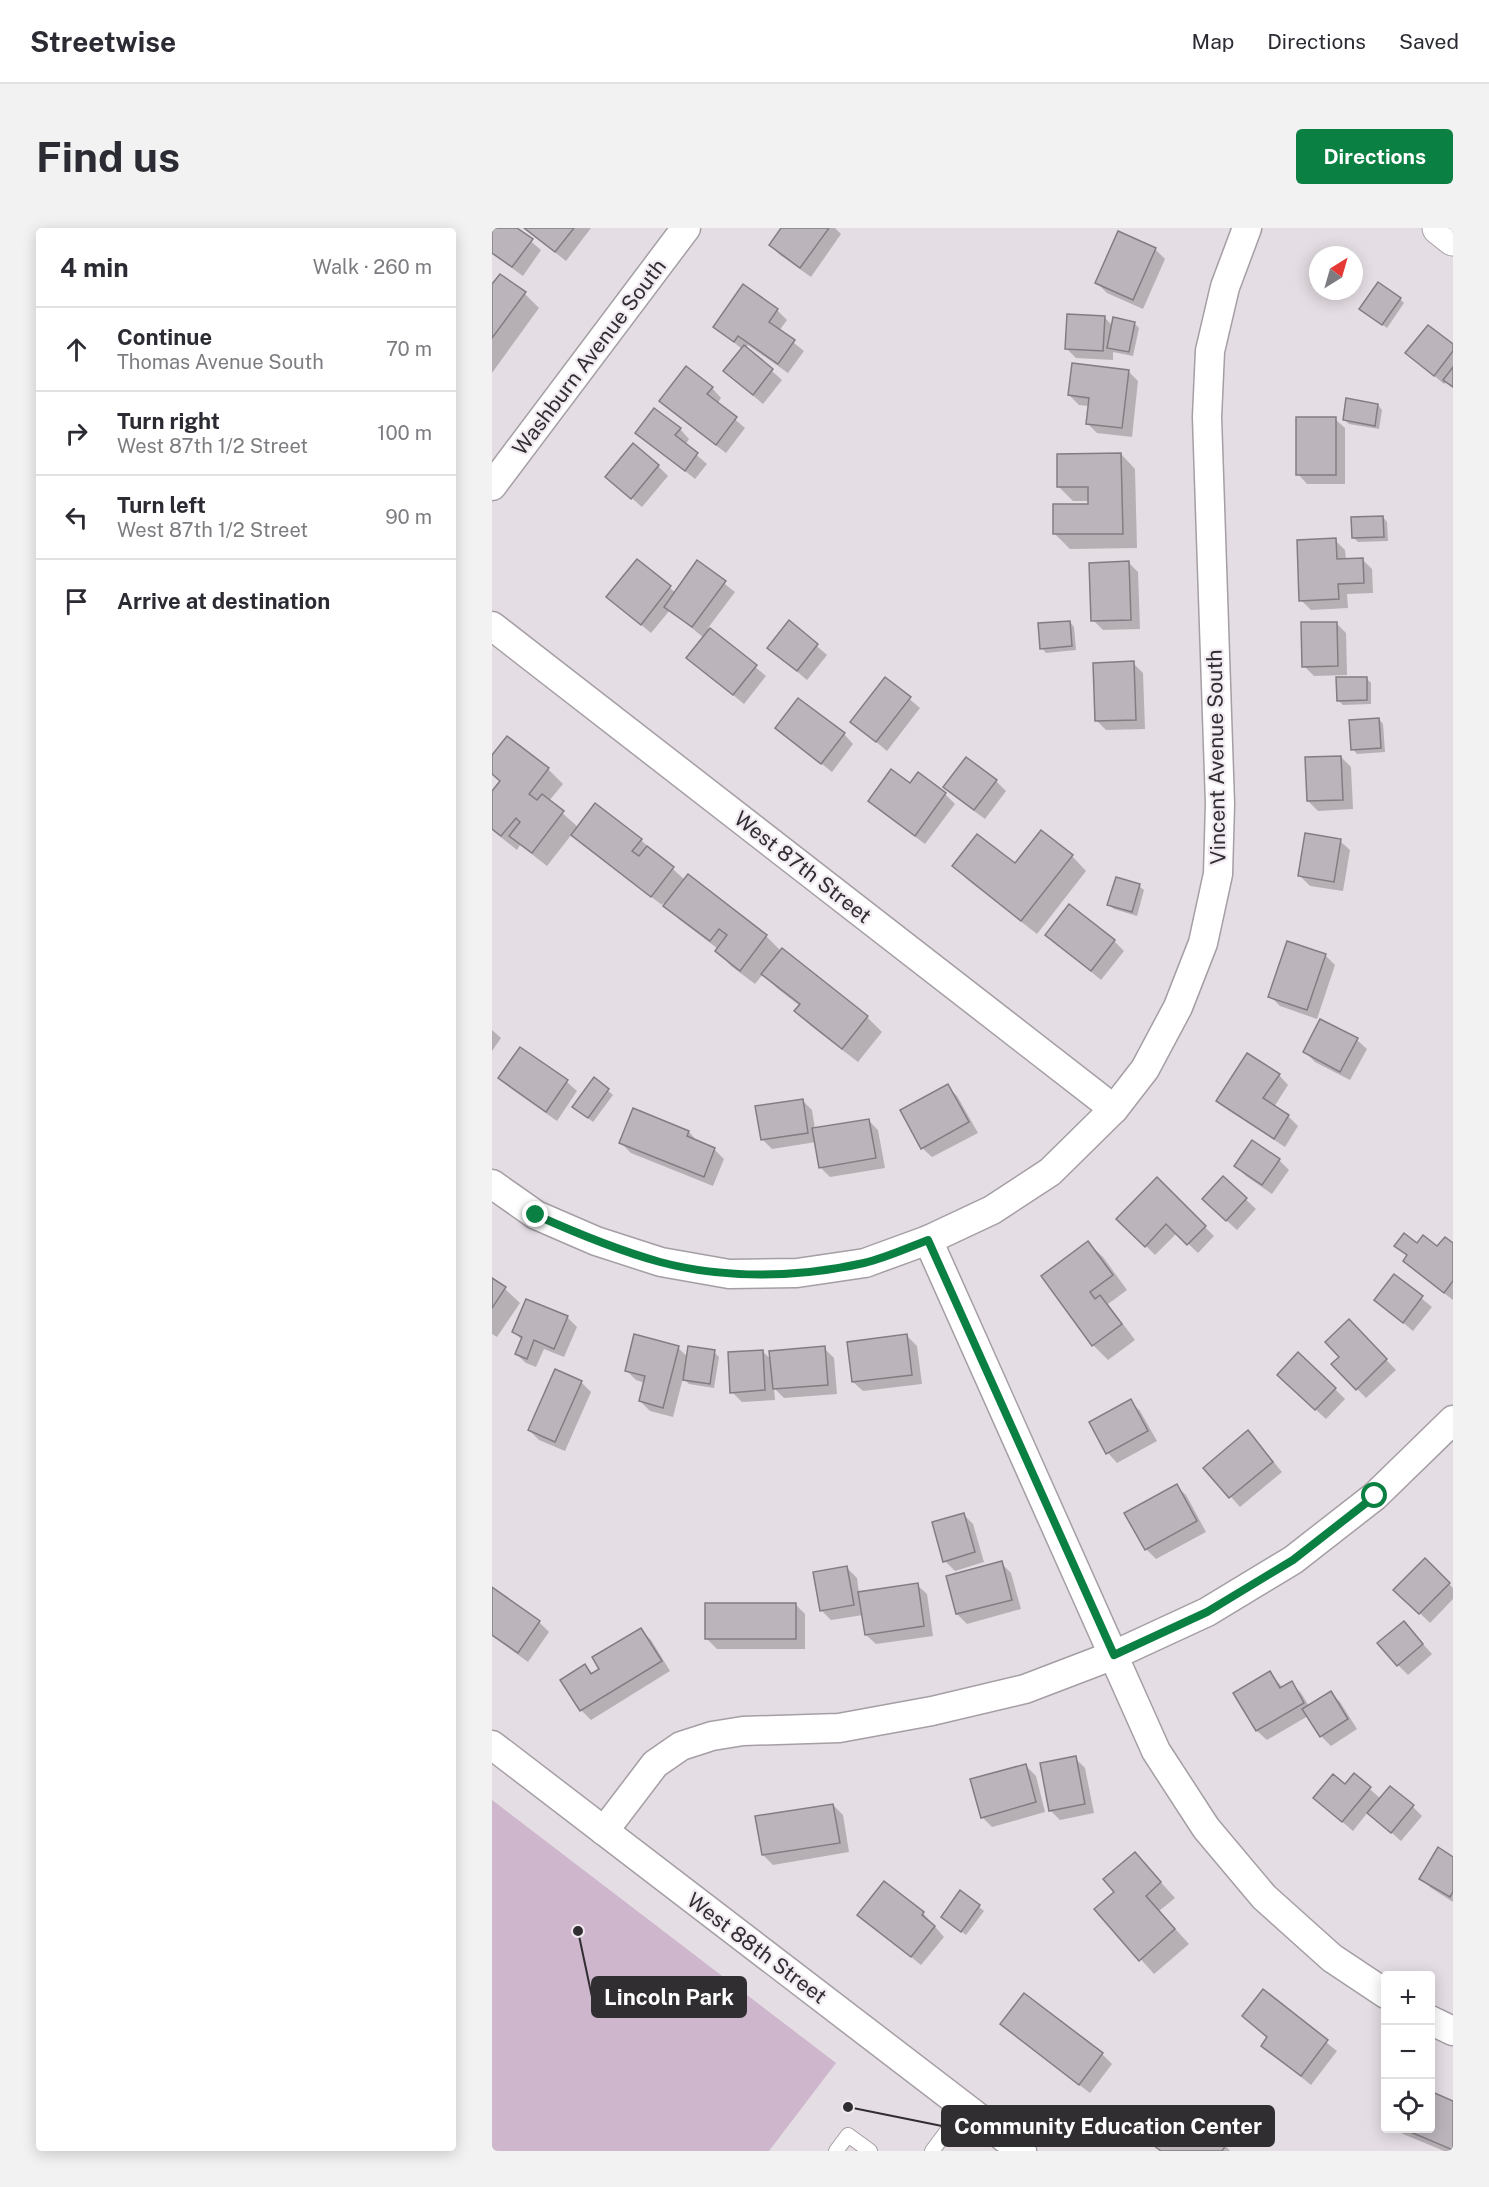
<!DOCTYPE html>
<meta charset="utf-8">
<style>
:root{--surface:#fff;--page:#f2f2f3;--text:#2b2b33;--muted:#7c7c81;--line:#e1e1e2;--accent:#0b8043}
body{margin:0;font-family:"Public Sans",sans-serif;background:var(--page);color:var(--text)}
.controls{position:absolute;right:18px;bottom:18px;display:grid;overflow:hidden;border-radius:6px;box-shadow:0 3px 15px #0003}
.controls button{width:54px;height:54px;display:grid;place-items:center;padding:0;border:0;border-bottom:2px solid var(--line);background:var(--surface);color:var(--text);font:30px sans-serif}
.compass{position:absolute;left:817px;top:18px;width:54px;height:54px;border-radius:50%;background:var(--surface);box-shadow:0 3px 15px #0003;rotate:37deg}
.stop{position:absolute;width:18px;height:18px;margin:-14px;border:4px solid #0b8043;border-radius:50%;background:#fff}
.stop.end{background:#0b8043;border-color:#fff;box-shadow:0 2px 6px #0008}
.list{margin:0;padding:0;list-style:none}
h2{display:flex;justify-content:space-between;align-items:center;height:78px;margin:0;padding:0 24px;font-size:26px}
h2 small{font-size:20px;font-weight:400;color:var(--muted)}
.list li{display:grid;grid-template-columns:39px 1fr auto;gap:18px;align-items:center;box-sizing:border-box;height:84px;padding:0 24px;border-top:2px solid var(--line)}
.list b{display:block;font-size:22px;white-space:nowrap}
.list p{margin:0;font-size:20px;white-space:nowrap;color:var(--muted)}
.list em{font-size:20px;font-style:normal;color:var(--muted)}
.icon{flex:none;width:33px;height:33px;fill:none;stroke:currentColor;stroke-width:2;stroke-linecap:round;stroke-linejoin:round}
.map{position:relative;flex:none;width:961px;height:1923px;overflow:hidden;border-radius:6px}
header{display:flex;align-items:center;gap:36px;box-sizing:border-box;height:84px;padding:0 30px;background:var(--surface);border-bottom:2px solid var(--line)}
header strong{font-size:28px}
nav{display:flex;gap:33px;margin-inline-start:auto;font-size:21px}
.intro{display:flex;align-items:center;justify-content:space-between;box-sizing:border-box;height:144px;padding:0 36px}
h1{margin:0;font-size:42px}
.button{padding:15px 27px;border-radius:6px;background:var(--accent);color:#fff;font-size:21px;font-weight:700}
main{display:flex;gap:36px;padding:0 36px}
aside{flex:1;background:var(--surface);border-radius:6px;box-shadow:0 3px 15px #0003}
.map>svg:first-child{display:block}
.green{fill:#ceb6cd}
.shadow{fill:#0003}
.building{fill:#bbb5bb;stroke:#837d83;stroke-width:1.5}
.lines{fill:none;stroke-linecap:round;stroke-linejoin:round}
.service-casing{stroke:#a59ea4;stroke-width:16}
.minor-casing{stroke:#a59ea4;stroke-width:31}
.tertiary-casing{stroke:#a59ea4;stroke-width:35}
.service{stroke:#fff;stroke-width:14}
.minor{stroke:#fff;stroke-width:28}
.tertiary{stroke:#fff;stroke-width:33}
.route{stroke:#0b8043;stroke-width:8}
.labels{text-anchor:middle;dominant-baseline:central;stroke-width:4.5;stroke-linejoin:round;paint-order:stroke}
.street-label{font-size:21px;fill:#312e31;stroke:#f1eaf1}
.leader{fill:none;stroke:#312e31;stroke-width:2}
.callout-dot{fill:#312e31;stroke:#f1eaf1;stroke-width:2}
.callout{fill:#312e31;stroke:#312e31;stroke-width:2}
.callout-label{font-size:22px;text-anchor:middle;font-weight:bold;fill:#fff}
</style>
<header>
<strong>Streetwise</strong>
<nav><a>Map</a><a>Directions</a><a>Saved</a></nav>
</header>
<div class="intro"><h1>Find us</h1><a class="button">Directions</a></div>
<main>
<aside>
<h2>4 min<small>Walk · 260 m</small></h2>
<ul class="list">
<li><svg class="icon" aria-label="ahead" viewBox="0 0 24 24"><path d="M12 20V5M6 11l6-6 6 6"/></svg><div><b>Continue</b><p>Thomas Avenue South</p></div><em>70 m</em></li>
<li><svg class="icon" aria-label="right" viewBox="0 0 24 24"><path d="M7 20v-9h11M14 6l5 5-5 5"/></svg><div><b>Turn right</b><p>West 87th 1/2 Street</p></div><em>100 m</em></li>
<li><svg class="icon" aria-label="left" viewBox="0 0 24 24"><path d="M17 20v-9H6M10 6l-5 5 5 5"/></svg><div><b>Turn left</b><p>West 87th 1/2 Street</p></div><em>90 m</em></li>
<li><svg class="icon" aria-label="arrive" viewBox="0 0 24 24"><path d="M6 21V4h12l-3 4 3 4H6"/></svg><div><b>Arrive at destination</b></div></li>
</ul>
</aside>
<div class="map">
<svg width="961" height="1923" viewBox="0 0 961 1923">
<rect width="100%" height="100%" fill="#e4dde3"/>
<path class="green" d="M0,1572L344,1835L277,1923H0Z"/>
<g class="shadow">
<path d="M0,0H23L49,22L31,48L0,26Z"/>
<path d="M32,0H99L74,33Z"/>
<path d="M291,0H343L349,6L319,49L288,27L278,17Z"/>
<path d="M663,21L673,31L651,81L615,65L605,55Z"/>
<path d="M0,59L33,66L47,80L0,145Z"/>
<path d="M908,71L912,75L895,100L873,85Z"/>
<path d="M285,82L295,92L287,103L312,123L296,145L256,117L254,120L290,152L271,176L232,143L250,121L223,99Z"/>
<path d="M613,90L621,98L643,96L647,100L641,128L621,124V132L584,130L574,120Z"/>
<path d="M961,118V159L955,153L952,156L915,125Z"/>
<path d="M636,143L646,153L640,209L605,205L595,195L597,178L587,177L577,167Z"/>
<path d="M220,160L229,170L225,176L253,200L234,225L179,183L169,173Z"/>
<path d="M886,177L890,182L887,201L857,196L852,191Z"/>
<path d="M843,191L853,200V256H815L806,246Z"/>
<path d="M188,201L197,211L193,217L215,236L203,251L145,204Z"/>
<path d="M629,226L643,241L645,320L578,321L563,306L598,277L597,273H581L567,259Z"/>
<path d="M166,238L176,248L150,279L115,249Z"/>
<path d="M891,289L895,294L896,313L866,314L861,309Z"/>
<path d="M843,312L853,322L854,332L870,331L880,341L881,365L855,366L856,380L819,382L809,372Z"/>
<path d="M145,333L184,365L206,335L243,364L216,400L274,448L252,476L196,430L212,410L178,382L159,405L116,369Z"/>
<path d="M636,334L646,344L648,401L611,402L601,392Z"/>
<path d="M297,394L335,427L315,452L277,420Z"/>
<path d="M578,394L582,399L584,422L554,425L550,420Z"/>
<path d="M844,395L854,405L855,447L822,448L812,438Z"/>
<path d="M641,435L651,445L653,501L614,502L604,492Z"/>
<path d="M874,450L879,455V476L851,477L846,472Z"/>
<path d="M394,451L428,480L395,523L360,494Z"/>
<path d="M887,491L891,496L893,524L865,526L861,521Z"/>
<path d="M285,500L352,506L361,516L340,544Z"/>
<path d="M15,510L56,541L71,556L57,573L87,600L149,612L193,652L196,648L274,708L289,723L375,789L390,804L366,834L319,798L304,783L308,778L286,761L271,746L263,756L239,738L225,723L226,721L188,692L171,675L170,677L91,617L80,606L55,638L28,617L25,622L0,602V566L9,555L0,546V529Z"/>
<path d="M849,529L859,539L861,581L826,583L816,573Z"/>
<path d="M504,553L514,563L493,591L463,569L453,559Z"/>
<path d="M418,557L453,566L463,576L433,616L388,583L378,573Z"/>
<path d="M848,613L858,622L851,663L818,658L808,648Z"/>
<path d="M580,628L594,643L545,706L477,653L462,638L523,637Z"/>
<path d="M647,658L652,662L645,688L622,681L617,677Z"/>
<path d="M555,707L622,713L632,723L609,752Z"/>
<path d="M796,715L834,728L843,737L825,791L788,778L778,768Z"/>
<path d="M0,802L9,810L0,823Z"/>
<path d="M865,812L875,821L858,852L823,834L813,824Z"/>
<path d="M29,821L75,854L85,863L65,893L18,860L8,850Z"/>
<path d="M787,847L796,857L782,879L796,888L806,898L793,919L736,882L726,872Z"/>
<path d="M102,851L121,867L101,894L87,883Z"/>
<path d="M455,858L465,868L486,905L440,929L430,920Z"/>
<path d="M310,872L320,882L323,901L376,892L386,902L393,940L338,949L328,939L324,914L280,921L270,911Z"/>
<path d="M197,904L206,914L222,921L232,931L221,958L139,925L129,915Z"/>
<path d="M787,932L797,942L780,966L754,948L744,938Z"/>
<path d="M731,950L764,981L745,1002L722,981Z"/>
<path d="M665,952L722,1008L706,1025L685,1005L663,1027L627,991Z"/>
<path d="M596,1015L611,1029L635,1062L616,1076L643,1112L616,1132L601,1117L551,1048Z"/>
<path d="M904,1017L945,1020L961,1017V1072L923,1043L913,1033L916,1029Z"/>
<path d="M902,1048L940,1079L921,1103L884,1072Z"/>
<path d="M0,1052L13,1061L28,1075L5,1109L0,1106Z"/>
<path d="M75,1089L85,1099L72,1129L52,1121L44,1139L34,1135L24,1126L30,1112L22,1104Z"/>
<path d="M857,1093L904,1142L874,1170L841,1136L849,1129Z"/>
<path d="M415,1108L425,1118L430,1156L371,1163L361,1154Z"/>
<path d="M186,1120L196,1129L222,1124L227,1129L222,1160L197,1156L191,1150L181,1189L158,1183L148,1173L153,1155L144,1152L134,1142Z"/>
<path d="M332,1120L342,1130L345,1166L292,1170L282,1160L283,1172L250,1174L240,1164L270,1123L280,1132Z"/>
<path d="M89,1154L99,1164L73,1223L47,1212L37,1202Z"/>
<path d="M797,1157L843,1161L853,1171L834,1191Z"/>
<path d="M638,1173L648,1183L665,1213L625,1235L616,1225Z"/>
<path d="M765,1214L790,1244L748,1279L713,1240Z"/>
<path d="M684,1258L694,1267L714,1304L664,1331L654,1321Z"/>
<path d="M471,1286L481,1296L492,1334L463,1343L453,1333Z"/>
<path d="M933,1332L961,1360V1371L938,1395L904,1362Z"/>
<path d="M509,1335L519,1345L529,1381L475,1396L465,1386L456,1349Z"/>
<path d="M355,1340L365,1350L367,1365L425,1357L435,1366L441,1408L384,1416L374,1407L371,1387L339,1392L329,1382Z"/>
<path d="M0,1360L47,1394L57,1404L36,1434L0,1408Z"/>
<path d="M303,1376L313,1386V1421H225L215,1411Z"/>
<path d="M912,1395L940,1426L916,1447L906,1437Z"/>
<path d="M149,1402L159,1412L178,1443L99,1492L89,1482L93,1438L101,1446L109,1441Z"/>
<path d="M778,1445L791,1460L799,1455L809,1465L817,1478L838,1464L848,1474L865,1501L839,1518L829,1508L816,1488L775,1512L765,1503Z"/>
<path d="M583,1530L593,1540L602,1585L568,1592L558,1582Z"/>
<path d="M534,1538L544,1548L553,1584L500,1599L490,1589Z"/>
<path d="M862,1547L889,1571L921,1579L930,1588L909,1613L876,1584L861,1603L833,1579Z"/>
<path d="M341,1577L351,1587L357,1624L281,1637L271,1627Z"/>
<path d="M961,1630V1674L939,1660L929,1650Z"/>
<path d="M657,1641L683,1670L667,1683L697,1716L662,1746L604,1681Z"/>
<path d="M469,1664L492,1683L474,1707L451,1689Z"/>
<path d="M431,1685L452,1709L429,1737L367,1687Z"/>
<path d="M771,1764L845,1823L819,1857L771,1818L777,1810Z"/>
<path d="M532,1767L610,1826L620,1836L598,1865L520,1806L510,1796Z"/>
<path d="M961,1874V1923H952L911,1906L905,1900H938Z"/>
<path d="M682,1882L734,1918L738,1923H668L659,1914Z"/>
</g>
<g class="building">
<path d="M0,0H25L41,11L20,39L0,25Z"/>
<path d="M32,0H82L63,24Z"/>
<path d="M289,0H337L308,40L277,17Z"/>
<path d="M626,3L664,20L641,72L603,55Z"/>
<path d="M8,46L34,64L0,110V56Z"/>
<path d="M886,54L909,70L890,97L867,81Z"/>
<path d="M251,56L286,81L277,94L303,112L286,136L246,108L242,114L221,99Z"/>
<path d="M575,86L613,88L611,123L573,121Z"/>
<path d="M621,89L643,94L637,124L615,120Z"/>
<path d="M936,97L961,116V123L942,148L913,125Z"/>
<path d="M252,117L281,141L261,167L231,143Z"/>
<path d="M580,135L637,142L630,200L594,196L597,170L576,167Z"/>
<path d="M194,138L221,159L215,166L245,189L224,217L167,173Z"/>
<path d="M961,139V159L951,152Z"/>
<path d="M854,170L886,176L883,198L851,192Z"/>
<path d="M162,180L189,200L183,207L206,225L193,243L143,205Z"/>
<rect x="804" y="189" width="40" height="58"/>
<path d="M141,215L167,237L139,271L113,249Z"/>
<path d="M629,225L631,306H561V276H596V259H565V226Z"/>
<path d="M891,288L892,309L860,310L859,289Z"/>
<path d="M844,310L845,331L871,330L872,355L846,356L847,371L807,373L805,312Z"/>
<path d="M145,331L179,358L149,397L114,369Z"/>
<path d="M205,332L234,353L200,399L172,379Z"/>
<path d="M637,333L639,392L599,393L597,335Z"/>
<path d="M297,392L326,416L305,443L275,420Z"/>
<path d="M578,393L580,418L548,421L546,395Z"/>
<path d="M809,394H845L846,438L810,439Z"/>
<path d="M218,400L265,437L241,467L194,430Z"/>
<path d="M642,433L644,492L603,493L601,435Z"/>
<path d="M393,449L419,469L384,514L358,494Z"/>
<path d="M844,449H875V472L845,473Z"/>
<path d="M306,470L353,505L329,536L283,500Z"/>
<path d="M887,490L889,520L859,522L857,492Z"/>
<path d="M15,508L57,540L37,566L45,572L50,566L72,583L40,625L17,608L28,594L24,590L9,608L0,601V563L8,553L0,546V527Z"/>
<path d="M849,528L851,572L815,573L813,529Z"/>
<path d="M474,529L505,552L482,582L451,559Z"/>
<path d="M399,541L418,555L426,544L454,565L423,608L376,573Z"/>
<path d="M103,575L150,611L140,623L147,628L155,618L182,639L159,669L79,607Z"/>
<path d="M549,602L581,627L529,693L460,638L485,606L523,635Z"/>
<path d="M813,605L849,611L842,654L806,648Z"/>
<path d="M196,646L275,707L248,743L223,723L235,707L227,701L218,713L171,678Z"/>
<path d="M624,649L648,656L640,684L615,677Z"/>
<path d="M577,676L623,712L599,743L553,707Z"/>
<path d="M795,713L834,726L815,782L776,769Z"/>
<path d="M290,720L376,788L350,821L302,783L308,776L269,746Z"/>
<path d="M828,791L866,810L848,844L811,824Z"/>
<path d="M28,819L76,852L54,884L6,850Z"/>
<path d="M755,825L788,846L771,870L797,887L782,911L724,873Z"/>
<path d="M102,849L117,861L96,890L80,879Z"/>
<path d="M456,856L477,894L429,921L408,882Z"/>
<path d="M311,871L316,905L269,912L263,878Z"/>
<path d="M141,880L197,903L195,908L223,920L212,949L127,915Z"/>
<path d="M377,891L384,930L327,940L320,900Z"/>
<path d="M760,912L788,931L770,957L742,938Z"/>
<path d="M731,948L755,970L734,993L710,971Z"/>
<path d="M665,949L714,998L695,1017L674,996L653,1019L624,991Z"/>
<path d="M912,1005L925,1015L931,1007L945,1018L953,1009L961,1015V1053L952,1065L911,1033L915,1027L902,1018Z"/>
<path d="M596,1013L621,1047L598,1064L603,1071L608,1067L630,1096L600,1118L549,1048Z"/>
<path d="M902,1046L931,1068L911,1095L882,1072Z"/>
<path d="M0,1050L14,1059L0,1080Z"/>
<path d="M34,1071L76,1088L62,1121L42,1112L35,1131L23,1126L30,1109L20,1104Z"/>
<path d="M857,1091L895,1131L864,1162L839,1136L847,1129L833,1114Z"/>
<path d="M142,1106L187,1118L171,1180L147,1173L153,1148L133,1143Z"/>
<path d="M415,1106L420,1147L360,1154L355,1114Z"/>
<path d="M196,1118L223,1122L218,1156L191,1152Z"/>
<path d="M333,1118L336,1157L281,1161L277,1123Z"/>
<path d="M271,1122L273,1162L238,1165L236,1124Z"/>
<path d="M806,1124L844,1160L823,1182L785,1147Z"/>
<path d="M63,1141L90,1153L63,1214L36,1202Z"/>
<path d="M639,1171L656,1203L614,1226L597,1194Z"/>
<path d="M756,1202L781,1234L737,1270L711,1240Z"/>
<path d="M685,1256L705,1293L653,1322L632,1285Z"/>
<path d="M472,1285L483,1324L451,1334L440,1294Z"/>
<path d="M933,1330L958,1355L927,1386L901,1362Z"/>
<path d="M510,1333L520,1372L464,1386L454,1348Z"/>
<path d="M355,1338L362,1377L328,1383L321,1344Z"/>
<path d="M426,1355L432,1398L373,1407L366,1364Z"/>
<path d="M0,1359L48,1393L26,1425L0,1407Z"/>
<rect x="213" y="1375" width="91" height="36"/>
<path d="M912,1393L931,1416L905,1438L885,1415Z"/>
<path d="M149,1400L170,1433L88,1483L68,1452L93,1436L99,1446L107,1441L100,1429Z"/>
<path d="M778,1443L788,1460L800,1453L812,1475L764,1503L741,1465Z"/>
<path d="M839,1463L856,1491L828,1509L810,1481Z"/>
<path d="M584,1528L593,1576L557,1583L548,1535Z"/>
<path d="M534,1536L544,1574L489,1590L478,1551Z"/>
<path d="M862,1545L879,1559L850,1594L821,1570L841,1546L853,1556Z"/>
<path d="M898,1558L922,1577L899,1605L875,1585Z"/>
<path d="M341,1576L348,1615L270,1627L263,1588Z"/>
<path d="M946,1619L961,1629V1664L958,1669L927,1651Z"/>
<path d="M643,1624L669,1654L654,1668L683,1701L647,1733L602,1681L622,1664L611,1651Z"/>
<path d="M392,1653L432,1684L430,1687L443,1698L419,1729L365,1687Z"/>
<path d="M468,1662L488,1677L469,1704L449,1689Z"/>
<path d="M771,1761L836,1812L809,1848L769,1818L775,1809L750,1788Z"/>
<path d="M532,1765L611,1825L587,1857L508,1796Z"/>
<path d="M938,1863L961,1873V1922L909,1900H938Z"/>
<path d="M681,1880L734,1917L730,1923H669L657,1914Z"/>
</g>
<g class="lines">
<defs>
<g id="service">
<path d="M344,1923L356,1907L378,1923"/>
<path d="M440,1923L473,1879"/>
</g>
<g id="minor">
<path d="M0,258L194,0"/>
<path d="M0,398L622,881"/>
<path d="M0,956L44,987L104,1013L169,1034L237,1046L305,1045L373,1035L436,1012L500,982L558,944L622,881L653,841L686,779L711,715L726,646L728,576L715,189L718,123L733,59L755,0"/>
<path d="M436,1012L664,1523L714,1600L772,1669L840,1730L894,1766"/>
<path d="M0,1517L530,1923"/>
<path d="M112,1603L163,1536L189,1518L220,1508L251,1503L347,1500L440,1483L533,1461L622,1427L715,1384L801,1332L883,1268L961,1192"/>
<path d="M938,1792L961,1803"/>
</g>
<path id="tertiary" d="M947,0L961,11"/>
</defs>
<use href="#service" class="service-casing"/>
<use href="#minor" class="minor-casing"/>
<use href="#tertiary" class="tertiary-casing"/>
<use href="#service" class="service"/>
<use href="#minor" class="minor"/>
<use href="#tertiary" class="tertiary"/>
</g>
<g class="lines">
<path class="route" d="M44,987C84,1005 125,1022 168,1034C232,1051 306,1050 372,1035C393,1030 415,1020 436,1012L622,1427L715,1384L801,1332L883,1268"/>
</g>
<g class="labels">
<g class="street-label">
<text transform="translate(97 129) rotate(-53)">Washburn Avenue South</text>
<text transform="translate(724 529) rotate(-91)">Vincent Avenue South</text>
<text transform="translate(311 639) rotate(38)">West 87th Street</text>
<text transform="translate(265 1720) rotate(37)">West 88th Street</text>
</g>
</g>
<path class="leader" d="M86 1703L100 1769M356 1879L450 1898"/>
<g class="callout-dot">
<circle cx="86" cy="1703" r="6"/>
<circle cx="356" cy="1879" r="6"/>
</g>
<g class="callout">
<rect x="100" y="1749" width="154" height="40" rx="6"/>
<rect x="450" y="1878" width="332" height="40" rx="6"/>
</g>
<g class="callout-label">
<text x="177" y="1777">Lincoln Park</text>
<text x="616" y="1906">Community Education Center</text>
</g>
</svg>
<div class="controls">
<button>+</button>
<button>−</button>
<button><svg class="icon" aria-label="locate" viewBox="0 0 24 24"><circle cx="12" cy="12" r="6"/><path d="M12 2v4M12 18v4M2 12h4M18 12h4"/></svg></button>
</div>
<svg class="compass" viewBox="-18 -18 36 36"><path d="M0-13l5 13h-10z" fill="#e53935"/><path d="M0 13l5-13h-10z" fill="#7c7c81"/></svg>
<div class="stop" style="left:883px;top:1268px"></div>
<div class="stop end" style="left:44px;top:987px"></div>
</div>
</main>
